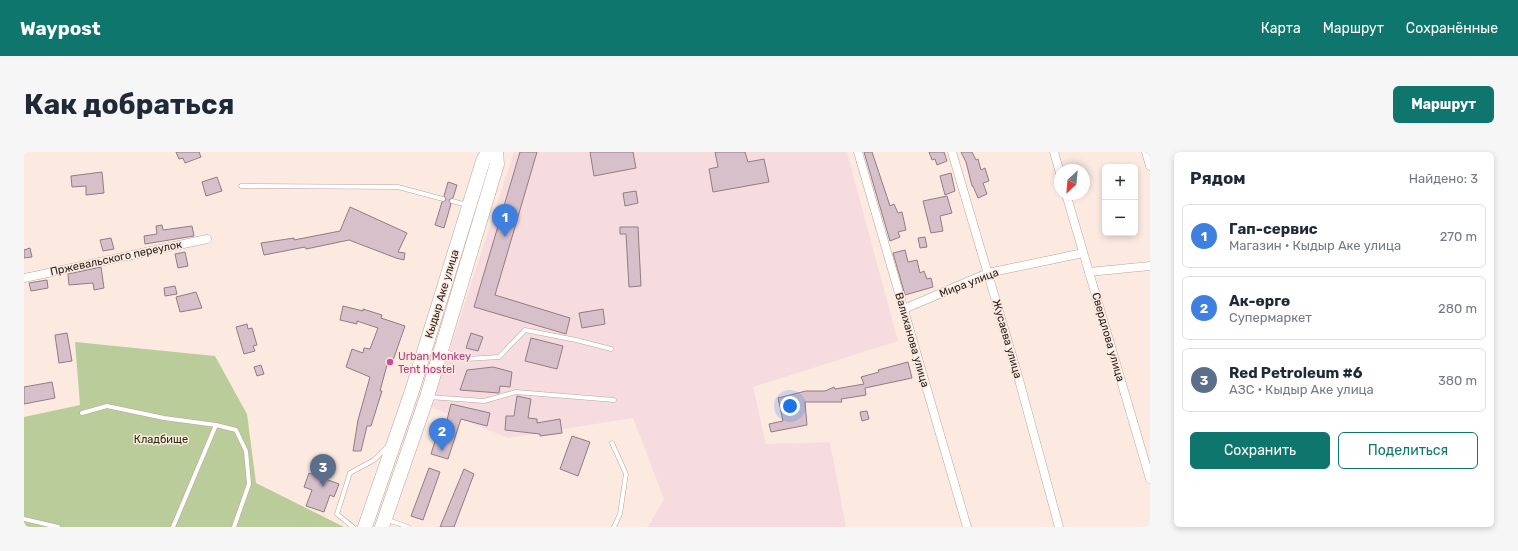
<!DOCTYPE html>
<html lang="ru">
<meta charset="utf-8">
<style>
:root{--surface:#fff;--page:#f6f6f7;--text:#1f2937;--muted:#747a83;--line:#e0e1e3;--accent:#0f766e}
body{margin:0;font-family:Rubik,sans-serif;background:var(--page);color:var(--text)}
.controls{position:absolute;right:12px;top:12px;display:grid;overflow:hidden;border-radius:6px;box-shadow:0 2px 6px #0003}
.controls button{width:36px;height:36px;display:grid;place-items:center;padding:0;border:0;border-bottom:1px solid var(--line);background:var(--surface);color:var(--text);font:20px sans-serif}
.compass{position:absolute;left:1030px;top:12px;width:36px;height:36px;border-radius:50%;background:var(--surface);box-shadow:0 2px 6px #0003;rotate:206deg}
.you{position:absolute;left:766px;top:254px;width:14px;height:14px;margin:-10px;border:3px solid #fff;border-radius:50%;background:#1a73e8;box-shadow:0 0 0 6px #1a73e833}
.badge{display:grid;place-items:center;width:26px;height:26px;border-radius:50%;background:var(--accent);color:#fff;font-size:13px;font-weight:700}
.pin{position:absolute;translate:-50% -33px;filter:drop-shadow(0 1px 2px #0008)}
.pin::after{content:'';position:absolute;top:21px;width:14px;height:12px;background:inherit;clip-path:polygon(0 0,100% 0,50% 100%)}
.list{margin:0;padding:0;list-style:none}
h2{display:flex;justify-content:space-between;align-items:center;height:52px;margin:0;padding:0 16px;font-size:17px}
h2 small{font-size:13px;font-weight:400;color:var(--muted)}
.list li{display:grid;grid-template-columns:26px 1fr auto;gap:12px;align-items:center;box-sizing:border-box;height:64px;margin:0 8px 8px;padding:0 8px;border:1px solid var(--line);border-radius:6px}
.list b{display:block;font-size:15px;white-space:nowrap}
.list p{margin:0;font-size:13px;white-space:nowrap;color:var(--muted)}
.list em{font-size:13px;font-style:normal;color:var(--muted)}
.actions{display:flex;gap:8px;padding:12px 16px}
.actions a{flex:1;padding:9px 0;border:1px solid var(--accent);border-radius:6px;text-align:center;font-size:14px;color:var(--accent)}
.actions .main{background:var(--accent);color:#fff}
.map{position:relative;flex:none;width:1126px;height:375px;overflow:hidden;border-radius:6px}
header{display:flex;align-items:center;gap:24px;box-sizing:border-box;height:56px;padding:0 20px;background:var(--accent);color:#fff}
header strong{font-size:19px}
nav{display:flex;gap:22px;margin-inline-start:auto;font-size:14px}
.intro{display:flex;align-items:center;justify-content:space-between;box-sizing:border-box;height:96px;padding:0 24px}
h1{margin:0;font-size:28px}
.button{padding:10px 18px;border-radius:6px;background:var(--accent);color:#fff;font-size:14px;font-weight:700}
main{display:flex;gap:24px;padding:0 24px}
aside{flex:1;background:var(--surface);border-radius:6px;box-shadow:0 2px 6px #0003}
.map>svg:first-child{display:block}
.industrial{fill:#f7dcdf}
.green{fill:#bacc99}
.building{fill:#d7c0ca;stroke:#917c85}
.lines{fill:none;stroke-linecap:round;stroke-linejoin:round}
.lane-casing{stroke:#baa59a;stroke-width:5}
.street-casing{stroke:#baa59a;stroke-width:9}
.highway-casing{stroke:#baa59a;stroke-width:15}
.lane{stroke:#fff;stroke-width:4}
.street{stroke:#fff;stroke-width:8}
.highway{stroke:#fff;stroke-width:14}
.hotel-dot{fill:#d1479c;stroke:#fceae0;stroke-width:1.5}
.labels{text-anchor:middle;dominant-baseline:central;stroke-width:3;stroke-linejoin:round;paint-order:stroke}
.street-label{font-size:11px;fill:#2c241f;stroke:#fceae0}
.hotel-label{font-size:11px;fill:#b23c85;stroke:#fceae0;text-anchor:start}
.park-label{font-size:11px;fill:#252e0f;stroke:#fceae0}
</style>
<header>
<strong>Waypost</strong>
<nav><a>Карта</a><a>Маршрут</a><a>Сохранённые</a></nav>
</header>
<div class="intro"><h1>Как добраться</h1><a class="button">Маршрут</a></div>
<main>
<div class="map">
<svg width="1126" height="375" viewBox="0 0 1126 375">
<rect width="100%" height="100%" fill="#fceae0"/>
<path class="industrial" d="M490,0H823L874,189L729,235L742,292L806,290L822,375H624L640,347L609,266L484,286L407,255Z"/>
<path class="green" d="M51,190L191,204L223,262L232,331L320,375H0V265L56,253Z"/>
<g class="building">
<path d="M152,0H175L177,5L161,11L159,6L155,7Z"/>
<path d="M496,0H513L471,143L546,166L542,182L450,155Z"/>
<path d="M566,0H609L612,16L570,24Z"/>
<path d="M691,0H721L724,10L740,7L745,30L689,40L685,17L694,15Z"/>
<path d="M840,0H848L866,54L870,52L874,61L878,60L882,78L874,80L876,85L866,89Z"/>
<path d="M905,0H920L923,9L913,13L911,7L908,8Z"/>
<path d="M937,0H948L952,8L954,7L957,18L961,16L965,29L959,31L963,42L954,46L949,34H948L942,10Z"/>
<path d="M78,20L80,41L62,43V34L48,35L47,24Z"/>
<path d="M927,21L931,39L921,43L916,24Z"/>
<path d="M193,25L198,39L182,44L178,30Z"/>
<path d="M424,30L433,33L429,46L425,48L427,52L420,76L411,73L418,50L422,48L420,44Z"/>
<path d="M612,39L614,51L601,54L599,41Z"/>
<path d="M923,44L928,61L916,64L919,79L907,81L899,49Z"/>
<path d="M326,55L383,81L374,100L381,101L380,108L372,106L325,88L282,97L281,95L240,103L237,91L270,86V88L316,79Z"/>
<path d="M138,73L139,78L168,74L170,84L121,92L120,84L133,82L132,74Z"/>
<path d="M596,75H614L617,134L605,135L602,82H596Z"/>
<path d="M901,85L903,95L896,96L894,86Z"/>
<path d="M87,86L90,97L79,99L76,88Z"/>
<path d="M6,96L8,105L0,106V98Z"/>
<path d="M881,98L884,110L893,108L896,121L900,119L903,127L907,126L909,135L881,143L869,101Z"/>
<path d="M161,100L164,114L154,116L151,102Z"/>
<path d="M77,115L80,136L70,138L69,131L45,133L44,122Z"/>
<path d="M23,128L24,136L7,139L5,131Z"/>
<path d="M151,134L153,142L141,144L140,136Z"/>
<path d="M172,140L178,156L156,160L152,145Z"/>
<path d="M319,154L339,159V157L358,163L357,166L381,174L367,214L363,213L356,239H358L347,274H343L337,299H329L334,268L346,225L322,215L328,197L339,201L340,196L346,197L354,176L333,169V172L316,168Z"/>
<path d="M579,157L581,172L558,176L555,161Z"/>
<path d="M223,172L224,177L228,176L233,193L229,194L231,199L220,202L212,175Z"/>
<path d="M43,181L48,209L35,211L31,183Z"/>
<path d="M447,181L459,185L454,199L442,196Z"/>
<path d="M507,186L539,194L533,217L501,209Z"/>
<path d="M884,210L888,226L841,236L842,243L817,247L818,250H781L783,273L747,280L745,272L759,269L754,246L782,239H801L810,235L811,237L840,232L837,225L855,220L854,218Z"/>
<path d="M237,213L240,222L233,224L230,215Z"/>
<path d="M469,215L488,220L486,235L476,234L475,241L436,238L443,218Z"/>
<path d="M28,230L31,246L0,252V235Z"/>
<path d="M493,244L507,247L504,266L513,267V271L536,267L538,281L516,284V282L481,278L482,264H490Z"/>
<path d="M427,252L466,261L463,274L437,267L424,307L407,302L418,267L423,268Z"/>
<path d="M843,259L845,267L838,269L836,260Z"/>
<path d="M548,284L566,290L554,324L536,317Z"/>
<path d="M405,316L416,320L399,368L387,364Z"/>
<path d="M440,317L450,322L430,375H416Z"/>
<path d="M285,321L315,332L310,345L306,343L300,360L282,354L288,338L280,335Z"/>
</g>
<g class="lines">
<defs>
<g id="lane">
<path d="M217,34L374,35L419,47"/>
<path d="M428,49L443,53"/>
<path d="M419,199L442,207L475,205L501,178L552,188L587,197"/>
<path d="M405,245L460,249L492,240L590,248"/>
<path d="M58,261L83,254L140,266L192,273L212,278L222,299L225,332L210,375"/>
<path d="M588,291L602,322L596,362L590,375"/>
<path d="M0,367L34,375"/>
<path d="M364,368L384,375"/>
<path d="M149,375L192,273"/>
<path d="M329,375L313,362L326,321L350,308L363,295"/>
</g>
<g id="street">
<path d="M834,0L943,375"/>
<path d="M928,0L994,224L1035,375"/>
<path d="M1030,0L1036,21"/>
<path d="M1122,0L1126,14"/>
<path d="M1042,42L1126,327"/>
<path d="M1065,120L1126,114"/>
<path d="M0,126L183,87"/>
<path d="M880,157L964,121L1059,101"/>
</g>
<g id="highway">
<path d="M341,375L388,239L459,9L464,0"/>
<path d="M358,375L403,245L473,12L472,0"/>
</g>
</defs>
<use href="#lane" class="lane-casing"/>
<use href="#street" class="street-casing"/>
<use href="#highway" class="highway-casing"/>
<use href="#lane" class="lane"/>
<use href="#street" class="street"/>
<use href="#highway" class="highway"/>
</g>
<circle class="hotel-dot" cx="366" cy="210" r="4"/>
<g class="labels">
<g class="street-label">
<text transform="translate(92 106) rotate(-12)">Пржевальского переулок</text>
<text transform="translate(945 131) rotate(-21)">Мира улица</text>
<text transform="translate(418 142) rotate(-73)">Кыдыр Аке улица</text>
<text transform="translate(1084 185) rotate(74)">Свердлова улица</text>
<text transform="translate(983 187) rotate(74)">Жусаева улица</text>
<text transform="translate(888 188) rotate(74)">Валиханова улица</text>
</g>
<g class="hotel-label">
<text x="374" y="204">Urban Monkey<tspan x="374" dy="13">Tent hostel</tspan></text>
</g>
<g class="park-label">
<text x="137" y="287">Кладбище</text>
</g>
</g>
</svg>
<div class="controls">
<button>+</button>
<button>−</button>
</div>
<svg class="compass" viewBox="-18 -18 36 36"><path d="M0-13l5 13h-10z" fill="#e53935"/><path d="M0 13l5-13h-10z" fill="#747a83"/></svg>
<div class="you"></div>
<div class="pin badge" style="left:481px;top:85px;background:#3f7fe0">1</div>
<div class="pin badge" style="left:418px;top:299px;background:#3f7fe0">2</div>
<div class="pin badge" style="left:299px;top:335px;background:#5c6f8a">3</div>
</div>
<aside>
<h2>Рядом<small>Найдено: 3</small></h2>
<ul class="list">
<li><span class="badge" style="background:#3f7fe0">1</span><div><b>Гап-сервис</b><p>Магазин · Кыдыр Аке улица</p></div><em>270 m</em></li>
<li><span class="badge" style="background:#3f7fe0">2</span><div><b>Ак-өргө</b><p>Супермаркет</p></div><em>280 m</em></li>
<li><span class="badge" style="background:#5c6f8a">3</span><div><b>Red Petroleum #6</b><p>АЗС · Кыдыр Аке улица</p></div><em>380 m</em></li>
</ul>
<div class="actions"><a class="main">Сохранить</a><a>Поделиться</a></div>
</aside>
</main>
